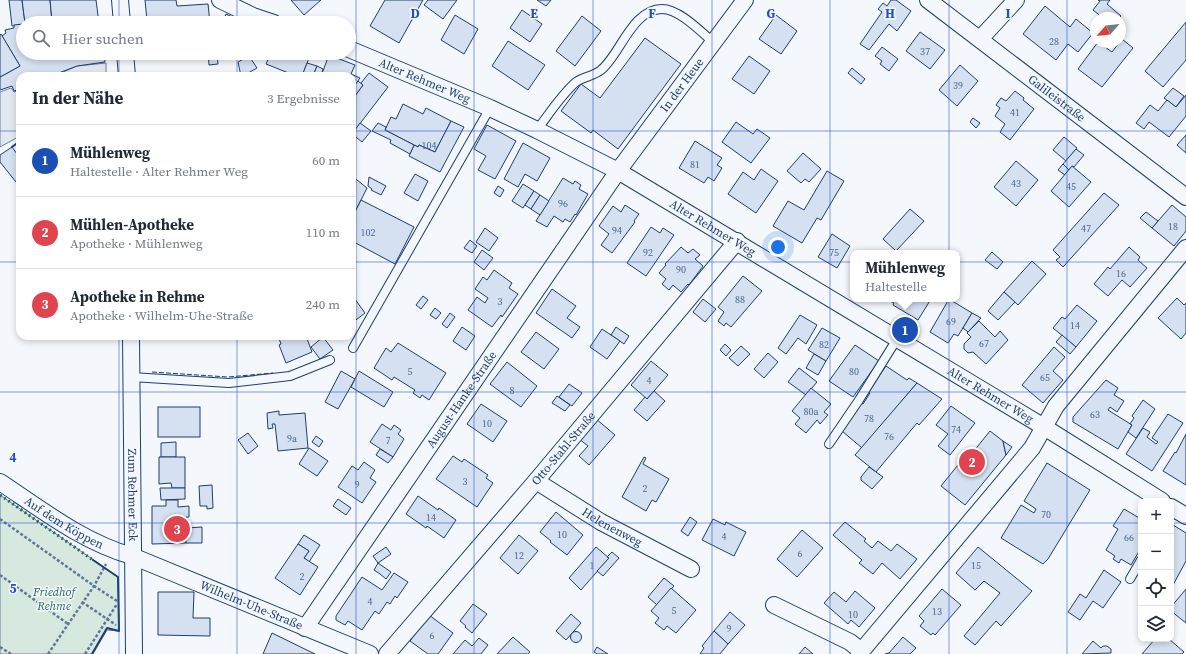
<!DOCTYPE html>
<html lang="de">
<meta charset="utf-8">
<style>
:root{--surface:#fff;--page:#f6f6f7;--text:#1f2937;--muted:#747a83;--line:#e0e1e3;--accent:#d93025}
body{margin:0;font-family:"Source Serif 4",serif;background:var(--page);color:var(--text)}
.controls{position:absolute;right:12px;bottom:12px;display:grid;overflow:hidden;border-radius:8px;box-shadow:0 2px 6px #0003}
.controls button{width:36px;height:36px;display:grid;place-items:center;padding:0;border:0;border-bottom:1px solid var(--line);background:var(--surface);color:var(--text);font:20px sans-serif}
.compass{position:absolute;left:1090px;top:12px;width:36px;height:36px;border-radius:50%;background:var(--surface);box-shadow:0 2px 6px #0003;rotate:243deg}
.you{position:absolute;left:778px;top:247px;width:14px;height:14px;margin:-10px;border:3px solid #fff;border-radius:50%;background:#1a73e8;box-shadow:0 0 0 6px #1a73e833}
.badge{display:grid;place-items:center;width:26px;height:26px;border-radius:50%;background:var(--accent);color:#fff;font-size:13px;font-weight:700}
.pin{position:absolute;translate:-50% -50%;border:2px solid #fff;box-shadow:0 1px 4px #0006}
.popup{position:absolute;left:850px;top:250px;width:110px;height:52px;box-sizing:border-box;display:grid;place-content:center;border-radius:8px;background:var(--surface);filter:drop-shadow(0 1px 3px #0005);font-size:13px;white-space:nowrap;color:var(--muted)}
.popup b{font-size:15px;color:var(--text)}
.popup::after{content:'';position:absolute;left:50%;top:100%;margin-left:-8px;border:8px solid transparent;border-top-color:var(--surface)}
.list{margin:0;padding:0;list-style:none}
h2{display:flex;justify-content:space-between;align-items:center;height:52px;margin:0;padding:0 16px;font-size:17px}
h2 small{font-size:13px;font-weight:400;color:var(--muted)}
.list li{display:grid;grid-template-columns:26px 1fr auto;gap:12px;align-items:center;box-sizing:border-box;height:72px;padding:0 16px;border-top:1px solid var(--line)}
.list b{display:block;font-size:15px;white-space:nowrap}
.list p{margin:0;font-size:13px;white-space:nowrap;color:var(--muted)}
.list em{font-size:13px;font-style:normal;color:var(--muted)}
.icon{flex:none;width:22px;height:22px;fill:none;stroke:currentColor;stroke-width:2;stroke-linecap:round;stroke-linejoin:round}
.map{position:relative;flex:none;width:1186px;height:654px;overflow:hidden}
.search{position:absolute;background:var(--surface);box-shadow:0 2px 6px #0003;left:16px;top:16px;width:340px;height:44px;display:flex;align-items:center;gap:10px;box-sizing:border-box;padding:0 14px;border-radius:22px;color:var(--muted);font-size:15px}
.panel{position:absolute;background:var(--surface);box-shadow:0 2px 6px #0003;left:16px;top:72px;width:340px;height:268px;border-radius:12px}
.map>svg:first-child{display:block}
.green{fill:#d7e8df;stroke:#687fa3}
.parking{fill:#e3e8f0;stroke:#687fa3}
.building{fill:#d5e0f0;stroke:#1d3f73}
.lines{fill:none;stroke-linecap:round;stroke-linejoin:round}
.lane-casing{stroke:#1d3f73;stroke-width:10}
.street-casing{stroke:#1d3f73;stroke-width:18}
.path{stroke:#5e769c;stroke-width:2.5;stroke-dasharray:3 2;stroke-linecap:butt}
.lane{stroke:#f4f7fb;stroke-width:8}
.street{stroke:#f4f7fb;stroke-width:16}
.hedge{stroke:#2c6c60;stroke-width:3;stroke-dasharray:2 3;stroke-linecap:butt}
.fence{stroke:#1d3f73;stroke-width:1;stroke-dasharray:5 2;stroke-linecap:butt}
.wall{stroke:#1d3f73;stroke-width:2}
.grid{fill:none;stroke:#1d4ed8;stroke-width:1;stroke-opacity:0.55}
.labels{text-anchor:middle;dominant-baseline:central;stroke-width:3;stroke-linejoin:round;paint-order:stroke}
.number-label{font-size:10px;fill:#4b6792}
.street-label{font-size:12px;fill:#1d3f73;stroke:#f4f7fb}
.park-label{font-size:12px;font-style:italic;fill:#2c6c60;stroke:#f4f7fb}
.grid-label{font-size:13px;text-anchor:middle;font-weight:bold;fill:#1d4ed8;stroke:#f4f7fb;stroke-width:3;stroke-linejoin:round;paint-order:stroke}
</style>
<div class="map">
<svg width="1186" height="654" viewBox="0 0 1186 654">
<rect width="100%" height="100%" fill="#f4f7fb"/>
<path class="green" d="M0,495L118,577L119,631L107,630L93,654H0Z"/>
<g class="parking">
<path d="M106,63V76H54L77,66Z"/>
<path d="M11,88L14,92L20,90V136L0,147V92Z"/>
</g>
<g class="building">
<path d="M9,0H22L25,23H23V24L12,26Z"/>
<path d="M22,0H50L52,21L25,23Z"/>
<path d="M50,0H96L99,23H37L52,21Z"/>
<path d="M145,0H176L177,6L208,4L210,23H159V20L147,21Z"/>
<path d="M291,0H321L304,15Z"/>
<path d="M385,0H423L399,43L370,26Z"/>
<path d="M428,0H457L443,19L424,5Z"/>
<path d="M537,0H551L546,6Z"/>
<path d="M891,0H896L911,11L897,31L889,24L869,50L860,44L882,12L878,9L883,3L887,6Z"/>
<path d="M1098,0H1110L1107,4L1121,16L1119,18H1103L1093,10L1100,1Z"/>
<path d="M1045,6L1070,27L1076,19L1093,33L1078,52L1068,44L1056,60L1023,34Z"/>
<path d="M522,10L542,24L530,42L510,28Z"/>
<path d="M226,14L245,23H222Z"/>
<path d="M455,15L478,29L464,54L441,40Z"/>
<path d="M776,15L797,31L781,54L759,39Z"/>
<path d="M582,16L601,31L575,66L556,51Z"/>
<path d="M1186,22V60L1163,87L1145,71Z"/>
<path d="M23,24V53H104L105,62L77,66L51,76H20V89L14,91L12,86L0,90V77L20,66L2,36L6,33L5,30L14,28V25Z"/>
<path d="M920,32L945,50L930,69L906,51Z"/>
<path d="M1,34L20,66L0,77V35Z"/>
<path d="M645,38L681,64L618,149L593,130L591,133L561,111L581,84L600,98Z"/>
<path d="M1122,39L1133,48L1102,87L1078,69L1098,42L1112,52Z"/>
<path d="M508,41L545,65L528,90L492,66Z"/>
<path d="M882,47L898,59L889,71L880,64L882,61L875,56Z"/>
<path d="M208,53H217L218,64L209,65Z"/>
<path d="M271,53L279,55V53H311L302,76H296L266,64Z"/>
<path d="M329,55L355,65L351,74L360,78L352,89V76H321Z"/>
<path d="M249,56L257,68L243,76H241L238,62Z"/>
<path d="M749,56L770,71L754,94L732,79Z"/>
<path d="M307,63L317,66L313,76H302Z"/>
<path d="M960,65L978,81L957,106L939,90Z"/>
<path d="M317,66L323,69L321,76H313Z"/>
<path d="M852,68L865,79L861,84L848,73Z"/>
<path d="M369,73L388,87L352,134V100L363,85L361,83Z"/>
<path d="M358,81L363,85L352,100V89Z"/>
<path d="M1173,88L1184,96L1176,107L1164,98Z"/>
<path d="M1015,91L1024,98L1023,100L1034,109L1010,140L1000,132L1005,124L995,116L1000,108L996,105L1001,98L1006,101Z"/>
<path d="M1186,95V116L1169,137L1149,122L1144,129L1136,123L1150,105L1158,111L1167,100L1176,107Z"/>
<path d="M403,104L423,114L426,108L451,121L435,152L419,145L418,147L385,130L391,117L396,119Z"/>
<path d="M973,118L980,123L976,128L970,122Z"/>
<path d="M451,121L464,127L440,172L409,156L414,145L418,147L419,145L435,152Z"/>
<path d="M736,122L753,134L757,129L770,138L751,163L722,142Z"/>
<path d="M360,123L371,131L362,142L352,134Z"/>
<path d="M378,123L386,127L385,130L414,145L410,154L390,143L391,140L372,131Z"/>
<path d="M487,125L516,141L495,179L478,170L486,156L474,149Z"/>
<path d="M1186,135V153L1177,145Z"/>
<path d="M1064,137L1077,148L1066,161L1053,150Z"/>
<path d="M695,141L722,158L717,165L722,168L714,181L708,177L704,183L679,168Z"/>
<path d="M523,143L550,158L537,181L525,174L518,187L504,179Z"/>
<path d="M12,147L20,158V187L0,162V155Z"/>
<path d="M1076,149L1084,155L1074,167L1072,166L1069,170L1063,164Z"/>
<path d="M803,153L821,169L809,182L805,179L801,183L787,171Z"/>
<path d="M1016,161L1038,180L1016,206L994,187Z"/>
<path d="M1063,164L1069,170L1065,175L1058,170Z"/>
<path d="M1072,166L1091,182L1069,207L1051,191Z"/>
<path d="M761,169L778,181L756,213L728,194L743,172L754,180Z"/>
<path d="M827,171L844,181L821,220L817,218L802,243L773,226L788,201L804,210Z"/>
<path d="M415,174L428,181L418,201L404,193Z"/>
<path d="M352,176L367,188L352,218Z"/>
<path d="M369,177L386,186L381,195L371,190L372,189L368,186Z"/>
<path d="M563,178L573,184L575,181L581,185L579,189L588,194L576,215L575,214L570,222L565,219L563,222L554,216L547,227L536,221Z"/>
<path d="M523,184L534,191L523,208L512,201Z"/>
<path d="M498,186L504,190L500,197L494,193Z"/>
<path d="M534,191L540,195L531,209L525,205Z"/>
<path d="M1104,193L1119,205L1063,267L1056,260L1060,257L1053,250Z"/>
<path d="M540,195L549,201L540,215L531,209Z"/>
<path d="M361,200L414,227L395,264L352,241V218Z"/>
<path d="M625,205L639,214L634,221L635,222L612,253L601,245L609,234L599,226L613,206L621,212Z"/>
<path d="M1172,205L1186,217V231L1174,246L1152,228Z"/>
<path d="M910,209L924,221L896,251L883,239Z"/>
<path d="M1146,212L1158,221L1152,228L1140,218Z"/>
<path d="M651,227L660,233L663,228L674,235L646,276L627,263Z"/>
<path d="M485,228L498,238L489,251L476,242Z"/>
<path d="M832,234L850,246L837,268L818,257Z"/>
<path d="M470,240L477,246L472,253L464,248Z"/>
<path d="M681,247L688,253L693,249L700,255L695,259L703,266L689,285L688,284L681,292L673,285L669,290L662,284L666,279L659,273L666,265L665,264Z"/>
<path d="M1129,247L1140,257L1138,260L1147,268L1130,287L1122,280L1108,296L1094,284L1108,267L1110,269Z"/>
<path d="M482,250L493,258L484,270L474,262Z"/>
<path d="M992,252L1003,262L997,269L985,260Z"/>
<path d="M1032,261L1046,274L1018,305L1004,292Z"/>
<path d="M494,270L512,283L509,288L518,294L502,317L501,315L492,327L468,310L477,297L485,303L488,298L475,289L483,277L487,280Z"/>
<path d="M743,276L762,291L731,327L726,323L724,326L718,321L724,312L718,307Z"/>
<path d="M552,289L576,306L567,318L580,327L572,338L536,313Z"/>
<path d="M1004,292L1015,302L998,320L988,311Z"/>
<path d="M352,295L365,313L352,323Z"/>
<path d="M423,296L428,300L421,309L416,305Z"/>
<path d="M1177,298L1184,305L1186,303V333L1181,339L1158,318Z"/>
<path d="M703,299L716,309L705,322L693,312Z"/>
<path d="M892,299H931L918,320L893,305L894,303L890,301Z"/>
<path d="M949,299L972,313L958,336L954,334L948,343L930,332Z"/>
<path d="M1077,305L1097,321L1076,347L1053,328L1062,317L1065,319Z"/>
<path d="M435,308L441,313L436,319L430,315Z"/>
<path d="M450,313L455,317L447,328L442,324Z"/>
<path d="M972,313L981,318L968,332L963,328Z"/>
<path d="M800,315L817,325L806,344L798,338L786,354L778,348Z"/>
<path d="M979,321L995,337L1000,331L1008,340L986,364L973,352L968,353L964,349V344L971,337L967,333Z"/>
<path d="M462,327L475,336L466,350L453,341Z"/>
<path d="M616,327L629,336L624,344L611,335Z"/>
<path d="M822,328L840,338L826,361L808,350Z"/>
<path d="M602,329L620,341L607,359L590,347Z"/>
<path d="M536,332L559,349L544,369L521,352Z"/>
<path d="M1062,335L1076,347L1070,354L1056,342Z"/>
<path d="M278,336H306L312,352L286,363L279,345L281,344Z"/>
<path d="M323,337L333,350L320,359L311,347Z"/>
<path d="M398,343L446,373L429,400L422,395L420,398L413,393L415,390L394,377L392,380L374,368L386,348L391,352Z"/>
<path d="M725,344L731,350L726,356L720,350Z"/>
<path d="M855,345L879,361L853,397L829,381Z"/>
<path d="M741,346L750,354L738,366L729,358Z"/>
<path d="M1054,347L1065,357L1053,371L1063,380L1043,403L1022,385Z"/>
<path d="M768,353L778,362L764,378L754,369Z"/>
<path d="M814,354L826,361L818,375L806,368Z"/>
<path d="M651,361L668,375L647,399L631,385Z"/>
<path d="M507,362L537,386L521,407L490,384Z"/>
<path d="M886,366L907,380L909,378L917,383L862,448L842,431L861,403L863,404L870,393L868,392Z"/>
<path d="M799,368L817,382L806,395L788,382Z"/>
<path d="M341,371L355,379L338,409L325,402Z"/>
<path d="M359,371L393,392L384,407L351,387Z"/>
<path d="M1106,380L1118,388L1114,395L1124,401L1117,412L1110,407L1108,410L1132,425L1118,449L1073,422V417Z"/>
<path d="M917,383L942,399L919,425L917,423L876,472L855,455Z"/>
<path d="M569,384L582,393L572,406L559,397Z"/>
<path d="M811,388L831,404L824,412L828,415L820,424L817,420L806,433L795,424L800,418L792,411Z"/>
<path d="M654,391L665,401L647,421L634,410L645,397L647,399Z"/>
<path d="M557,396L570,405L565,411L552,403Z"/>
<path d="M1143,400L1155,409L1136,438L1128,432L1132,425L1130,424L1134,418L1132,416Z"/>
<path d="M481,404L507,421L493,442L467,424Z"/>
<path d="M951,406L975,423L950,455L938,446L948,434L936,425Z"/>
<rect x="158" y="407" width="42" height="30"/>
<path d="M279,411V415L305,413L308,448L278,451L275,424H272L273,428L268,429L267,413Z"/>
<path d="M1168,414L1183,423L1152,471L1126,454L1143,428L1150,432L1147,437L1156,444L1158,442L1152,438Z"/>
<path d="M595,418L615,435L589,465L579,456L588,446L578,438Z"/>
<path d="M382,424L391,430L394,425L401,430L398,434L404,439L393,457L370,442Z"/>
<path d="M990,431L1003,441L1006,455L965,505L941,486L970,450L973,452Z"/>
<path d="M248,433L258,446L248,454L238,440Z"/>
<path d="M1186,434V485L1163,471L1175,452L1176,453Z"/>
<path d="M316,436L323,441L319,447L312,442Z"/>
<path d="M1003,441L1012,447L1006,455Z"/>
<path d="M176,442V457H161V443Z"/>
<path d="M309,448L328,461L317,476L299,464Z"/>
<path d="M380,449L393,457L388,463L376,455Z"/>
<path d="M453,456L462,462L464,459L488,475L486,478L493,483L477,507L436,479Z"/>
<path d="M159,457H185V488H172L171,483L159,484Z"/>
<path d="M644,457L646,458L643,464L669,479L656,502L652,500L646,511L622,497Z"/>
<path d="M364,462L375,470L370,478L376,482L362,503L338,487L352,466L358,470Z"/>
<path d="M1047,463L1090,490L1048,559L1043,564L1001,538L1021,505L1034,513L1036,509L1024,501Z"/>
<path d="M869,467L883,477L872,489L861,480V477Z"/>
<path d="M212,485L213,508L207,509V506H200L199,486Z"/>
<path d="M160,488H185V499L161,500Z"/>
<path d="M418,496L438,510L439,508L456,520L444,538L427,526L426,528L406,514Z"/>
<path d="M338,499L351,508L346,515L333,506Z"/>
<path d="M166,500H178V507L189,506V517H186V543L152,544V506H166Z"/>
<path d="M1124,509L1141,519V548L1131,565L1121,559L1119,563L1113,559L1115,556L1106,550L1118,529L1113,526Z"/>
<path d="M556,512L583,535L567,555L550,542L551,541L540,532Z"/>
<path d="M690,517L697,522L688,536L681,531Z"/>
<path d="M713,519L725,525L726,522L746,532L734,556L702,540Z"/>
<path d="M845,522L866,539L864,541L872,548L878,541L891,551L897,544L917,559L900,579L882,563L873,574L859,563L862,560L833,535Z"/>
<path d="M1173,525L1186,533V561L1173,585L1171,583V528Z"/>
<path d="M202,527V543H186V528Z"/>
<path d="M802,530L823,548L797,577L777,559Z"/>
<path d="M304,535L320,545L309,562L304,558L309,551L298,544Z"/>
<path d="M519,535L538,551L518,574L500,558Z"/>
<path d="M298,544L309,551L304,558L318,567L300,595L275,578Z"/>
<path d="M386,547L391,554L378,563L373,556Z"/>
<path d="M596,547L609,558L581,590L569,578Z"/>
<path d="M978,547L1032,591L1001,626L996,621L975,645L964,636L1000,593L984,581L975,590L956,573Z"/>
<path d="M612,552L619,558L603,576L597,571L609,558L607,557Z"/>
<path d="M378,563L391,572L386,579L380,574L374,570Z"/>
<path d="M1104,570L1121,582L1103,608L1093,601L1080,620L1068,612L1080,594L1086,598Z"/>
<path d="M394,573L408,582L397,598L395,596L390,604L387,602L379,614L375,611L362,630L348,621L345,625L336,620V616L362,577L382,590Z"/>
<path d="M664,578L674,586L657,605L648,597Z"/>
<path d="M671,588L696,610L676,633L667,626L664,630L655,623L659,618L651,611Z"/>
<path d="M942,589L961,605L935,635L933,633L931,635L920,626L924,621L919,616Z"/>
<path d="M1186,589V623L1171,611V607Z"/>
<path d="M855,591L875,608L859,627L851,620L848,624L824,603L834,592L846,602Z"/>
<path d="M158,592H194L193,618H210V636L158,635Z"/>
<path d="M473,604L487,614L472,633L465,627L466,626L460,621Z"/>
<path d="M730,612L745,625L728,644L714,631Z"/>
<path d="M571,614L581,623L566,640L556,631Z"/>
<path d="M429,615L453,633L438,654H428L410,641Z"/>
<path d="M714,631L728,644L720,654H700L704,648L702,646Z"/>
<circle cx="576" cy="637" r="5.5"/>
<path d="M272,633L315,654H263Z"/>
<path d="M513,637L530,652L528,654H497Z"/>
<path d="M903,637L916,648L910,654H885L889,653Z"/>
<path d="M479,638L488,645L481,654H453L465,640L472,646Z"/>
<path d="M1155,639H1169L1184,652L1182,654H1142Z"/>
<path d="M1093,641L1101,648L1103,646H1107L1111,649V653L1082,654Z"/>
<path d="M597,647L608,654H597L594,652Z"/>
<path d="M805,647L813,654H799Z"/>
</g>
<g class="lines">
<defs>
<g id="lane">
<path d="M537,130C549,114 561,95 576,82C583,77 594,76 601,70C620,55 632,9 662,9C679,9 700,31 713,42"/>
<path d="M353,348L490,108"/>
<path d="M131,377L229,383L290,376L330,360"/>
<path d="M829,444L859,400L897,339"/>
<path d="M1130,579L1141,560"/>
</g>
<g id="street">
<path d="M120,0L122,23"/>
<path d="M220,0L253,16L274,23"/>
<path id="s1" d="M928,0L1186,197"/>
<path d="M980,39L1016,0"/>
<path id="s2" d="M349,49L490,108L537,130L618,171L1044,427L1162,501"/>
<path d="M125,53L127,76"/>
<path id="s3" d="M131,336L134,654"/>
<path id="s4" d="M536,481L601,522L691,569"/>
<path id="s5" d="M0,482C42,510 83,542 132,556L370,654"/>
<path d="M1171,507L1186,516"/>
<path d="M774,605L850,642L861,651"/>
<path id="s6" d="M305,628L618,171L745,0"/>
<path id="s7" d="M387,654L536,481L737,241"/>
<path d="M859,654L1032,448L1056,406L1186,248"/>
</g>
</defs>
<use href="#lane" class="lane-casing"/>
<use href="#street" class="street-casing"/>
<g class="path">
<path d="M0,519L94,586L117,601"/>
<path d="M0,575L68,624"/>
<path d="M82,602L116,625"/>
<path d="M0,647L11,654"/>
<path d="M48,654L94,586L106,564"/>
<path d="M85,654L117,604"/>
</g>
<use href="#lane" class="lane"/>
<use href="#street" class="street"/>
<path class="hedge" d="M0,495L93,560"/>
<path class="fence" d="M152,372L228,377L273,373"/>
<g class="wall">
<path d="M12,147L20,141"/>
<path d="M92,654L107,628L119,631L118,577L93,560"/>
</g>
</g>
<path class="grid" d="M119,0V23M237,0V23M356,0V654M474,0V654M593,0V654M712,0V654M830,0V654M949,0V654M1067,0V654M119,53V76M237,53V76M0,131H20M352,131H1186M0,262H20M352,262H1186M119,336V654M237,336V654M0,392H1186M0,523H1141M1171,523H1186"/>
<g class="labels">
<g class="number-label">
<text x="1054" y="41">28</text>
<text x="925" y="51">37</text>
<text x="958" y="85">39</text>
<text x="1015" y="112">41</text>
<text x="429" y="145">104</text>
<text x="695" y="164">81</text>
<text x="1016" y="183">43</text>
<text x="1071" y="186">45</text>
<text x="563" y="203">96</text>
<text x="1173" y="226">18</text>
<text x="1086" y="228">47</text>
<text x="617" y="230">94</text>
<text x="368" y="232">102</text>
<text x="648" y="252">92</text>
<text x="834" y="252">75</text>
<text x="681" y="269">90</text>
<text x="1121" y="273">16</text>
<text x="740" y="299">88</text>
<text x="500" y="301">3</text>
<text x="951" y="321">69</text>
<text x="1075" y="325">14</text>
<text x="984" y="343">67</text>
<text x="824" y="344">82</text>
<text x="410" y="371">5</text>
<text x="854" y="371">80</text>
<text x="1045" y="377">65</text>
<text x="649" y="380">4</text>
<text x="512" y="390">8</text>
<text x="811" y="411">80a</text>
<text x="1095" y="414">63</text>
<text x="869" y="418">78</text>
<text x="487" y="423">10</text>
<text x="956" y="429">74</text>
<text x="889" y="436">76</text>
<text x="292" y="438">9a</text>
<text x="388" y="440">7</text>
<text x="465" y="481">3</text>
<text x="357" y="484">9</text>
<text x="645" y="488">2</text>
<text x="1046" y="514">70</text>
<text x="431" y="517">14</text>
<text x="562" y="534">10</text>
<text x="724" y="536">4</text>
<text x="1129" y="537">66</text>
<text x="800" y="553">6</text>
<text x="519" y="555">12</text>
<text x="592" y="565">1</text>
<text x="976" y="565">15</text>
<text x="302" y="576">2</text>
<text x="370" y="601">4</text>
<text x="674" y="610">5</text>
<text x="937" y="611">13</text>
<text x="853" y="614">10</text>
<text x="729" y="628">9</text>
<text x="432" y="635">6</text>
</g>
<g class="street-label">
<text stroke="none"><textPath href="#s2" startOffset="82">Alter Rehmer Weg</textPath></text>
<text stroke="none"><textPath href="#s6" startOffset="661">In der Heue</textPath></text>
<text stroke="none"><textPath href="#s1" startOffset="162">Galileistraße</textPath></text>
<text stroke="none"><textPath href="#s2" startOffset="406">Alter Rehmer Weg</textPath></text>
<text stroke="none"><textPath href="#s2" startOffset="730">Alter Rehmer Weg</textPath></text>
<text stroke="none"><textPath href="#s6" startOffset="277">August-Hanke-Straße</textPath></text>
<text stroke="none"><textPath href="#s7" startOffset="271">Otto-Stahl-Straße</textPath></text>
<text stroke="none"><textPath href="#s3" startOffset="159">Zum Rehmer Eck</textPath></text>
<text stroke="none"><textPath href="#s5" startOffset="76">Auf dem Köppen</textPath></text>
<text stroke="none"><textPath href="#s4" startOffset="89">Helenenweg</textPath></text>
<text stroke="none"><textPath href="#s5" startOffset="281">Wilhelm-Uhe-Straße</textPath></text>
</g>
<g class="park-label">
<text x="54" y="592">Friedhof<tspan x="54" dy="14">Rehme</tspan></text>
</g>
</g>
<g class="grid-label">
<text x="415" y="18">D</text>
<text x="534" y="18">E</text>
<text x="652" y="18">F</text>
<text x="771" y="18">G</text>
<text x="890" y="18">H</text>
<text x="1008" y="18">I</text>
<text x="13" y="462">4</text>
<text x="13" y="593">5</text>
</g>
</svg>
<div class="controls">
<button>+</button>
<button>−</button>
<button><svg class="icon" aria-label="locate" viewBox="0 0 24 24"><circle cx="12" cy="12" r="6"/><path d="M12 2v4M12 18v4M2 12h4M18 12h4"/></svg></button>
<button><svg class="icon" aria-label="layers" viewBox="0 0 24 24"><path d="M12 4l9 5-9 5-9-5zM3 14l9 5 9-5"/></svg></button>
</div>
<svg class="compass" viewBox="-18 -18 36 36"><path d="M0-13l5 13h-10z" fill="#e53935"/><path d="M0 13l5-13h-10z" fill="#747a83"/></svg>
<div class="you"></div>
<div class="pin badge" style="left:905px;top:330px;background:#1a4fb4">1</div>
<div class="popup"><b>Mühlenweg</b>Haltestelle</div>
<div class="pin badge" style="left:972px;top:462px;background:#e0444e">2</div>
<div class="pin badge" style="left:177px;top:529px;background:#e0444e">3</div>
<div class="search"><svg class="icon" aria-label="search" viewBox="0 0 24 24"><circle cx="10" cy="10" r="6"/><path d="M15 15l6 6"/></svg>Hier suchen</div>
<section class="panel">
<h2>In der Nähe<small>3 Ergebnisse</small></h2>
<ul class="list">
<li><span class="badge" style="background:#1a4fb4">1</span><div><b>Mühlenweg</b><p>Haltestelle · Alter Rehmer Weg</p></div><em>60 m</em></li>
<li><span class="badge" style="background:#e0444e">2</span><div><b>Mühlen-Apotheke</b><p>Apotheke · Mühlenweg</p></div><em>110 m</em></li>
<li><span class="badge" style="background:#e0444e">3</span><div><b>Apotheke in Rehme</b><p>Apotheke · Wilhelm-Uhe-Straße</p></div><em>240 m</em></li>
</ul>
</section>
</div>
